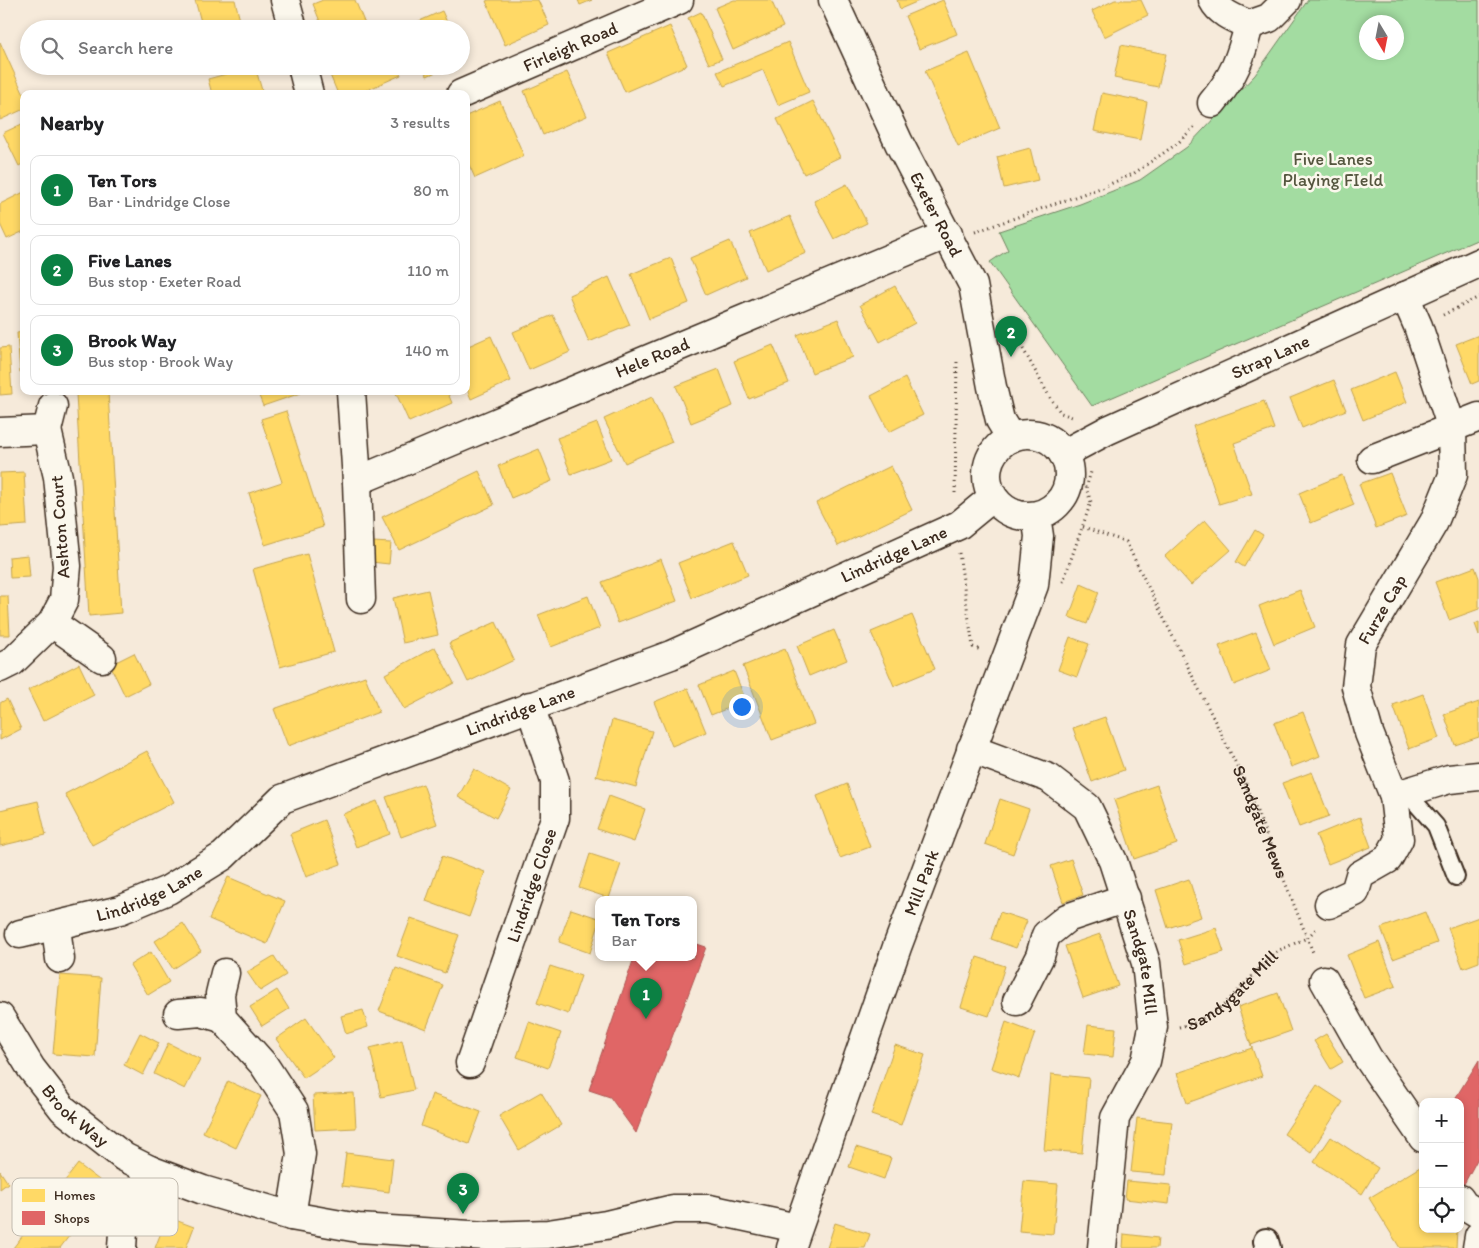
<!DOCTYPE html>
<meta charset="utf-8">
<style>
:root{--surface:#fff;--page:#f2f2f2;--text:#202124;--muted:#757577;--line:#e0e0e0;--accent:#0b8043}
body{margin:0;font-family:Itim,sans-serif;background:var(--page);color:var(--text)}
.controls{position:absolute;right:15px;bottom:15px;display:grid;overflow:hidden;border-radius:10px;box-shadow:0 2px 8px #0003}
.controls button{width:45px;height:45px;display:grid;place-items:center;padding:0;border:0;border-bottom:1px solid var(--line);background:var(--surface);color:var(--text);font:25px sans-serif}
.compass{position:absolute;left:1359px;top:15px;width:45px;height:45px;border-radius:50%;background:var(--surface);box-shadow:0 2px 8px #0003;rotate:170deg}
.you{position:absolute;left:741px;top:706px;width:18px;height:18px;margin:-12px;border:4px solid #fff;border-radius:50%;background:#1a73e8;box-shadow:0 0 0 8px #1a73e833}
.badge{display:grid;place-items:center;width:32px;height:32px;border-radius:50%;background:var(--accent);color:#fff;font-size:16px;font-weight:700}
.pin{position:absolute;translate:-50% -41px;filter:drop-shadow(0 1px 2px #0008)}
.pin::after{content:'';position:absolute;top:26px;width:18px;height:15px;background:inherit;clip-path:polygon(0 0,100% 0,50% 100%)}
.popup{position:absolute;left:595px;top:896px;width:102px;height:65px;box-sizing:border-box;display:grid;place-content:center;border-radius:10px;background:var(--surface);filter:drop-shadow(0 1px 4px #0005);font-size:16px;white-space:nowrap;color:var(--muted)}
.popup b{font-size:19px;color:var(--text)}
.popup::after{content:'';position:absolute;left:50%;top:100%;margin-left:-10px;border:10px solid transparent;border-top-color:var(--surface)}
.list{margin:0;padding:0;list-style:none}
h2{display:flex;justify-content:space-between;align-items:center;height:65px;margin:0;padding:0 20px;font-size:21px}
h2 small{font-size:16px;font-weight:400;color:var(--muted)}
.list li{display:grid;grid-template-columns:32px 1fr auto;gap:15px;align-items:center;box-sizing:border-box;height:70px;margin:0 10px 10px;padding:0 10px;border:1px solid var(--line);border-radius:10px}
.list b{display:block;font-size:19px;white-space:nowrap}
.list p{margin:0;font-size:16px;white-space:nowrap;color:var(--muted)}
.list em{font-size:16px;font-style:normal;color:var(--muted)}
.icon{flex:none;width:28px;height:28px;fill:none;stroke:currentColor;stroke-width:2;stroke-linecap:round;stroke-linejoin:round}
.map{position:relative;flex:none;width:1479px;height:1248px;overflow:hidden}
.search{position:absolute;background:var(--surface);box-shadow:0 2px 8px #0003;left:20px;top:20px;width:450px;height:55px;display:flex;align-items:center;gap:12px;box-sizing:border-box;padding:0 18px;border-radius:28px;color:var(--muted);font-size:19px}
.panel{position:absolute;background:var(--surface);box-shadow:0 2px 8px #0003;left:20px;top:90px;width:450px;height:305px;border-radius:10px}
.map>svg:first-child{display:block}
.green{fill:#a3dca1;stroke:#6f8360;fill-rule:evenodd}
.homes{fill:#ffd966;stroke:#c4a450}
.shops{fill:#e06666;stroke:#ae5450}
.lines{fill:none;stroke-linecap:round;stroke-linejoin:round}
.service-casing{stroke:#3b2a1e;stroke-width:20}
.pedestrian-casing{stroke:#3b2a1e;stroke-width:28}
.minor-casing{stroke:#3b2a1e;stroke-width:31}
.secondary-casing{stroke:#3b2a1e;stroke-width:31}
.path{stroke:#3b2a1e;stroke-width:3;stroke-dasharray:1 4;stroke-linecap:butt}
.service{stroke:#fbf7ec;stroke-width:16}
.pedestrian{stroke:#fbf7ec;stroke-width:24}
.minor{stroke:#fbf7ec;stroke-width:28}
.secondary{stroke:#fbf7ec;stroke-width:28}
.labels{text-anchor:middle;dominant-baseline:central;stroke-width:5;stroke-linejoin:round;paint-order:stroke}
.street-label{font-size:18px;fill:#3b2a1e;stroke:#fbf7ec}
.park-label{font-size:18px;fill:#55563f;stroke:#fbf7ec}
.key{fill:#fbf7ec;stroke:#c1baae;stroke-width:1}
.key-label{font-size:14px;fill:#3b2a1e}
</style>
<div class="map">
<svg width="1479" height="1248" viewBox="0 0 1479 1248">
<rect width="100%" height="100%" fill="#f6eada"/>
<filter id="ink" filterUnits="userSpaceOnUse"><feTurbulence type="fractalNoise" baseFrequency=".02" numOctaves="2"/><feDisplacementMap in="SourceGraphic" scale="10" xChannelSelector="R" yChannelSelector="G"/><feConvolveMatrix kernelMatrix="1 2 1 2 8 2 1 2 1" color-interpolation-filters="sRGB"/></filter>
<g filter="url(#ink)">
<path class="green" d="M1308,0H1479V239L1092,406L990,262L1008,250L999,231L1080,204L1140,180L1187,147L1255,75ZM1366,22H1396V52H1366Z"/>
<g class="homes">
<path d="M195,0H235L242,29H203Z"/>
<path d="M323,0H355L367,29H323L313,4Z"/>
<path d="M489,0H538L549,25L505,45L486,1Z"/>
<path d="M578,0H592L580,5Z"/>
<path d="M734,0H771L783,27L733,50L715,8Z"/>
<path d="M897,0H921L900,9Z"/>
<path d="M943,0L957,34L919,49L905,16Z"/>
<path d="M1115,0H1141L1148,15L1104,37L1092,11Z"/>
<path d="M442,11L450,29H406V27Z"/>
<path d="M701,12L722,59L709,64L688,18Z"/>
<path d="M670,26L687,65L625,92L608,53Z"/>
<path d="M0,42L24,95V109L0,120Z"/>
<path d="M788,42L809,92L778,105L763,70L724,86L717,72Z"/>
<path d="M1121,45L1166,54L1158,87L1114,78Z"/>
<path d="M969,53L1000,128L958,146L925,71Z"/>
<path d="M255,66L263,94H212L208,79Z"/>
<path d="M351,66H397L401,75L358,94H338L330,75Z"/>
<path d="M422,66H450L427,76Z"/>
<path d="M567,72L587,116L543,135L524,91Z"/>
<path d="M1102,93L1147,102L1140,140L1094,131Z"/>
<path d="M500,101L524,156L475,178L466,158V116Z"/>
<path d="M813,101L840,157L804,174L777,119Z"/>
<path d="M24,123V163L19,166L3,133Z"/>
<path d="M1030,148L1038,180L1004,188L997,157Z"/>
<path d="M847,184L867,223L834,239L814,201Z"/>
<path d="M24,192V231L7,239L0,224V204Z"/>
<path d="M790,216L806,253L766,270L750,233Z"/>
<path d="M730,241L746,277L706,295L690,258Z"/>
<path d="M671,258L689,303L649,319L631,274Z"/>
<path d="M609,277L630,325L589,342L569,295Z"/>
<path d="M895,286L915,323L880,342L860,305Z"/>
<path d="M553,315L570,352L529,370L513,332Z"/>
<path d="M838,319L853,357L812,373L797,335Z"/>
<path d="M24,332V372H20L17,333Z"/>
<path d="M1479,335V381L1472,384L1456,344Z"/>
<path d="M491,336L511,381L471,399L466,387V347Z"/>
<path d="M773,345L789,383L749,399L734,361Z"/>
<path d="M9,347L12,394L0,395V348Z"/>
<path d="M719,369L733,406L691,423L676,386Z"/>
<path d="M1395,372L1407,402L1363,420L1351,390Z"/>
<path d="M905,378L923,415L889,432L871,396Z"/>
<path d="M1334,380L1346,410L1302,428L1290,398Z"/>
<path d="M257,391H300L301,393L263,406Z"/>
<path d="M395,391H447L452,403L409,422Z"/>
<path d="M108,392L121,613L89,616L76,394Z"/>
<path d="M652,397L672,442L625,463L604,419Z"/>
<path d="M1264,401L1274,429L1234,443L1252,494L1219,504L1193,426Z"/>
<path d="M286,411L323,527L265,545L249,493L282,482L261,419Z"/>
<path d="M597,423L611,459L571,474L557,438Z"/>
<path d="M539,449L552,481L511,498L498,466Z"/>
<path d="M891,466L912,510L838,546L816,503Z"/>
<path d="M479,471L494,505L399,550L382,517Z"/>
<path d="M24,472L27,525L0,527V473Z"/>
<path d="M1390,473L1407,516L1376,528L1359,484Z"/>
<path d="M1342,475L1354,505L1311,523L1299,493Z"/>
<path d="M1205,520L1231,550L1191,585L1165,556Z"/>
<path d="M1255,530L1263,535L1244,567L1236,562Z"/>
<path d="M734,541L748,575L692,598L678,563Z"/>
<path d="M373,542L391,543L389,564L371,562Z"/>
<path d="M307,554L334,652L280,667L253,569Z"/>
<path d="M28,555L30,577L10,578L9,557Z"/>
<path d="M661,559L677,601L618,623L602,582Z"/>
<path d="M1475,567L1479,578V609L1449,620L1435,582Z"/>
<path d="M1081,584L1099,592L1087,624L1069,617Z"/>
<path d="M428,590L438,635L403,643L393,598Z"/>
<path d="M1300,590L1315,627L1274,644L1259,606Z"/>
<path d="M0,596H8L10,635H0Z"/>
<path d="M588,596L600,628L551,647L538,615Z"/>
<path d="M912,615L935,669L894,686L871,632Z"/>
<path d="M496,622L514,660L468,682L449,643Z"/>
<path d="M1479,622V635L1475,624Z"/>
<path d="M834,630L847,660L809,676L797,646Z"/>
<path d="M1256,632L1271,670L1234,685L1219,646Z"/>
<path d="M1070,637L1089,644L1077,677L1058,670Z"/>
<path d="M435,647L454,683L404,709L385,674Z"/>
<path d="M785,649L814,724L772,740L743,666Z"/>
<path d="M134,653L149,684L125,696L110,665Z"/>
<path d="M79,664L94,695L43,721L28,690Z"/>
<path d="M734,671L746,701L711,715L699,685Z"/>
<path d="M365,676L379,712L288,746L274,709Z"/>
<path d="M688,688L706,732L672,746L654,702Z"/>
<path d="M1423,694L1439,738L1409,749L1393,705Z"/>
<path d="M7,699L21,729L0,740V703Z"/>
<path d="M1479,702V737L1455,745L1444,714Z"/>
<path d="M1303,712L1320,756L1291,767L1274,723Z"/>
<path d="M1105,717L1124,770L1092,782L1073,728Z"/>
<path d="M612,720L652,731L636,787L596,776Z"/>
<path d="M147,751L174,802L92,845L65,794Z"/>
<path d="M474,769L511,790L496,818L458,797Z"/>
<path d="M1312,772L1329,816L1299,827L1282,783Z"/>
<path d="M423,784L437,824L401,837L386,797Z"/>
<path d="M847,784L870,847L840,858L817,796Z"/>
<path d="M1157,785L1177,844L1134,859L1114,800Z"/>
<path d="M609,796L645,809L634,842L597,829Z"/>
<path d="M1000,799L1029,809L1013,854L985,844Z"/>
<path d="M38,801L46,835L0,846V810Z"/>
<path d="M377,801L390,834L356,847L343,814Z"/>
<path d="M1360,817L1371,847L1328,864L1316,835Z"/>
<path d="M324,820L341,864L306,877L290,834Z"/>
<path d="M590,854L621,864L609,898L579,888Z"/>
<path d="M442,856L485,872L469,917L426,901Z"/>
<path d="M1071,859L1083,895L1063,902L1051,866Z"/>
<path d="M228,877L285,901L267,944L209,919Z"/>
<path d="M1189,879L1201,917L1168,928L1156,890Z"/>
<path d="M571,909L598,918V927L590,953L559,942Z"/>
<path d="M1000,912L1027,921L1016,948L991,939Z"/>
<path d="M1425,912L1437,943L1393,959L1381,928Z"/>
<path d="M1479,917V962L1463,968L1448,928Z"/>
<path d="M411,918L459,935L445,973L397,956Z"/>
<path d="M183,923L201,951L173,969L155,941Z"/>
<path d="M1216,928L1224,952L1186,964L1178,940Z"/>
<path d="M1100,934L1118,986L1083,998L1065,946Z"/>
<path d="M1379,942L1396,986L1364,998L1347,955Z"/>
<path d="M151,952L169,982L148,995L130,965Z"/>
<path d="M274,956L286,975L260,991L247,972Z"/>
<path d="M977,957L1005,966L989,1016L961,1007Z"/>
<path d="M550,966L581,976L568,1014L537,1003Z"/>
<path d="M396,968L443,985L426,1029L379,1011Z"/>
<path d="M60,975L101,978L95,1057L53,1054Z"/>
<path d="M277,990L289,1009L262,1026L250,1007Z"/>
<path d="M1278,993L1291,1031L1251,1045L1262,1076L1187,1103L1177,1073L1252,1048L1238,1007Z"/>
<path d="M363,1010L368,1027L346,1034L341,1016Z"/>
<path d="M306,1018L334,1058L304,1078L276,1039Z"/>
<path d="M529,1022L561,1033L548,1068L517,1057Z"/>
<path d="M1006,1022L1035,1033L1019,1078L991,1068Z"/>
<path d="M1088,1025L1116,1028L1113,1057L1084,1054Z"/>
<path d="M140,1033L159,1043L143,1075L124,1065Z"/>
<path d="M1326,1034L1343,1062L1331,1069L1314,1041Z"/>
<path d="M402,1040L414,1090L381,1097L370,1048Z"/>
<path d="M168,1043L200,1059L185,1089L154,1074Z"/>
<path d="M895,1045L925,1055L901,1125L871,1115Z"/>
<path d="M1051,1074L1089,1078L1082,1153L1044,1150Z"/>
<path d="M228,1081L261,1096L236,1148L203,1132Z"/>
<path d="M1317,1085L1343,1102L1311,1152L1284,1134Z"/>
<path d="M541,1092L561,1125L519,1150L499,1116Z"/>
<path d="M354,1093L356,1128L315,1130L313,1095Z"/>
<path d="M432,1094L481,1112L469,1144L421,1126Z"/>
<path d="M1137,1118L1172,1122L1166,1175L1131,1172Z"/>
<path d="M1331,1137L1378,1168L1362,1194L1314,1162Z"/>
<path d="M856,1147L891,1158L884,1179L849,1167Z"/>
<path d="M346,1153L393,1159L389,1192L342,1186Z"/>
<path d="M78,1164L107,1186L60,1248H13Z"/>
<path d="M1420,1167L1423,1170V1229H1457L1456,1248H1400L1369,1198Z"/>
<path d="M0,1171L8,1183L0,1189Z"/>
<path d="M1024,1181L1058,1184L1053,1234L1019,1231Z"/>
<path d="M1127,1181L1171,1185L1169,1204L1125,1199Z"/>
<path d="M167,1217L194,1227L186,1248H155Z"/>
<path d="M835,1223L870,1234L865,1248H827Z"/>
<path d="M1124,1234L1158,1238L1157,1248H1123Z"/>
</g>
<g class="shops">
<path d="M694,943L706,947L636,1133L610,1097L589,1090L634,958H694Z"/>
<path d="M1479,1060V1156L1464,1184L1460,1179V1102H1453Z"/>
</g>
<g class="lines">
<defs>
<path id="service" d="M1407,793L1436,826L1456,877"/>
<path id="pedestrian" d="M1266,1241L1268,1248"/>
<g id="minor">
<path d="M285,0L293,29"/>
<path d="M1213,0C1220,14 1236,19 1249,25L1269,18L1287,0"/>
<path d="M302,66L309,94"/>
<path id="s3" d="M461,94L679,0"/>
<path d="M1212,103C1234,77 1241,57 1249,25"/>
<path d="M351,391L357,481L361,599"/>
<path d="M0,432L47,430L53,406"/>
<path d="M1372,459L1479,417"/>
<path id="s4" d="M357,481L948,234"/>
<path d="M52,623L102,658"/>
<path d="M0,668L12,662L52,623L64,600L67,566L58,477L47,430"/>
<path id="s5" d="M971,749L1049,778L1087,807L1113,861L1146,963L1153,1027L1146,1061L1115,1118L1102,1248"/>
<path d="M1394,796L1449,779L1479,776"/>
<path id="s6" d="M1329,904L1355,892L1360,875L1388,859L1399,839L1394,796L1369,733L1356,687L1361,645L1434,522L1453,475L1452,428L1418,326L1405,296"/>
<path d="M56,927L60,959"/>
<path id="s7" d="M20,934L120,910L168,890L223,856L282,799L671,655L959,525L993,497"/>
<path d="M225,973L220,994L222,1018L264,1065L294,1111L301,1154L291,1216"/>
<path d="M1324,980L1368,1058L1423,1138"/>
<path d="M1017,1001L1040,956L1046,935L1067,918L1126,898"/>
<path d="M178,1014L201,1012L222,1018"/>
<path id="s8" d="M0,1017L31,1068L63,1109L124,1157L150,1170L203,1190L291,1216L358,1228L486,1236L548,1234L606,1225L673,1209H709L797,1228"/>
<path id="s9" d="M470,1063L555,818V781L530,706"/>
<path d="M1460,1199L1464,1205L1479,1214"/>
<path d="M122,1248L123,1232L150,1170"/>
<path d="M1477,1248L1479,1236"/>
</g>
<g id="secondary">
<path id="s10" d="M833,0L899,143L973,285L992,387L1000,420L1011,438"/>
<circle cx="1028" cy="475" r="41"/>
<path id="s11" d="M1063,454L1108,430L1479,263"/>
<path id="s12" d="M791,1248L897,947L1034,585L1039,536L1036,516"/>
</g>
</defs>
<use href="#service" class="service-casing"/>
<use href="#pedestrian" class="pedestrian-casing"/>
<use href="#minor" class="minor-casing"/>
<use href="#secondary" class="secondary-casing"/>
<g class="path">
<path d="M975,232L1103,187L1133,174L1178,143L1196,125"/>
<path d="M1443,315L1479,297"/>
<path d="M1011,327L1049,396L1061,413L1072,417"/>
<path d="M955,493L957,359"/>
<path id="s1" d="M1083,527L1126,542L1246,784L1314,955"/>
<path d="M959,553L973,647L981,650"/>
<path d="M1063,582L1091,502L1086,488L1091,472"/>
<path id="s2" d="M1179,1027L1195,1023L1224,1005L1277,951L1307,938L1317,928"/>
</g>
<use href="#service" class="service"/>
<use href="#pedestrian" class="pedestrian"/>
<use href="#minor" class="minor"/>
<use href="#secondary" class="secondary"/>
</g>
</g>
<g class="labels">
<g class="street-label">
<text stroke="none"><textPath href="#s3" startOffset="119">Firleigh Road</textPath></text>
<text stroke="none"><textPath href="#s10" startOffset="238">Exeter Road</textPath></text>
<text stroke="none"><textPath href="#s11" startOffset="229">Strap Lane</textPath></text>
<text stroke="none"><textPath href="#s4" startOffset="320">Hele Road</textPath></text>
<text transform="translate(60 527) rotate(-94)">Ashton Court</text>
<text stroke="none"><textPath href="#s7" startOffset="961">Lindridge Lane</textPath></text>
<text stroke="none"><textPath href="#s6" startOffset="344">Furze Cap</textPath></text>
<text stroke="none"><textPath href="#s7" startOffset="556">Lindridge Lane</textPath></text>
<text stroke="none"><textPath href="#s1" startOffset="356">Sandgate Mews</textPath></text>
<text stroke="none"><textPath href="#s12" startOffset="388">Mill Park</textPath></text>
<text stroke="none"><textPath href="#s9" startOffset="188">Lindridge Close</textPath></text>
<text stroke="none"><textPath href="#s7" startOffset="136">Lindridge Lane</textPath></text>
<text stroke="none"><textPath href="#s5" startOffset="296">Sandgate MIll</textPath></text>
<text stroke="none"><textPath href="#s2" startOffset="66">Sandygate Mill</textPath></text>
<text stroke="none"><textPath href="#s8" startOffset="125">Brook Way</textPath></text>
</g>
<g class="park-label">
<text x="1333" y="159">Five Lanes<tspan x="1333" dy="21">Playing FIeld</tspan></text>
</g>
</g>
<rect x="12" y="1178" width="166" height="58" rx="8" class="key"/>
<rect x="22" y="1189" width="23" height="13" fill="#ffd966"/>
<rect x="22" y="1211" width="23" height="14" fill="#e06666"/>
<g class="key-label">
<text x="54" y="1200">Homes</text>
<text x="54" y="1223">Shops</text>
</g>
</svg>
<div class="controls">
<button>+</button>
<button>−</button>
<button><svg class="icon" aria-label="locate" viewBox="0 0 24 24"><circle cx="12" cy="12" r="6"/><path d="M12 2v4M12 18v4M2 12h4M18 12h4"/></svg></button>
</div>
<svg class="compass" viewBox="-18 -18 36 36"><path d="M0-13l5 13h-10z" fill="#e53935"/><path d="M0 13l5-13h-10z" fill="#757577"/></svg>
<div class="you"></div>
<div class="pin badge" style="left:646px;top:1019px">1</div>
<div class="popup"><b>Ten Tors</b>Bar</div>
<div class="pin badge" style="left:1011px;top:357px">2</div>
<div class="pin badge" style="left:463px;top:1214px">3</div>
<div class="search"><svg class="icon" aria-label="search" viewBox="0 0 24 24"><circle cx="10" cy="10" r="6"/><path d="M15 15l6 6"/></svg>Search here</div>
<section class="panel">
<h2>Nearby<small>3 results</small></h2>
<ul class="list">
<li><span class="badge">1</span><div><b>Ten Tors</b><p>Bar · Lindridge Close</p></div><em>80 m</em></li>
<li><span class="badge">2</span><div><b>Five Lanes</b><p>Bus stop · Exeter Road</p></div><em>110 m</em></li>
<li><span class="badge">3</span><div><b>Brook Way</b><p>Bus stop · Brook Way</p></div><em>140 m</em></li>
</ul>
</section>
</div>
